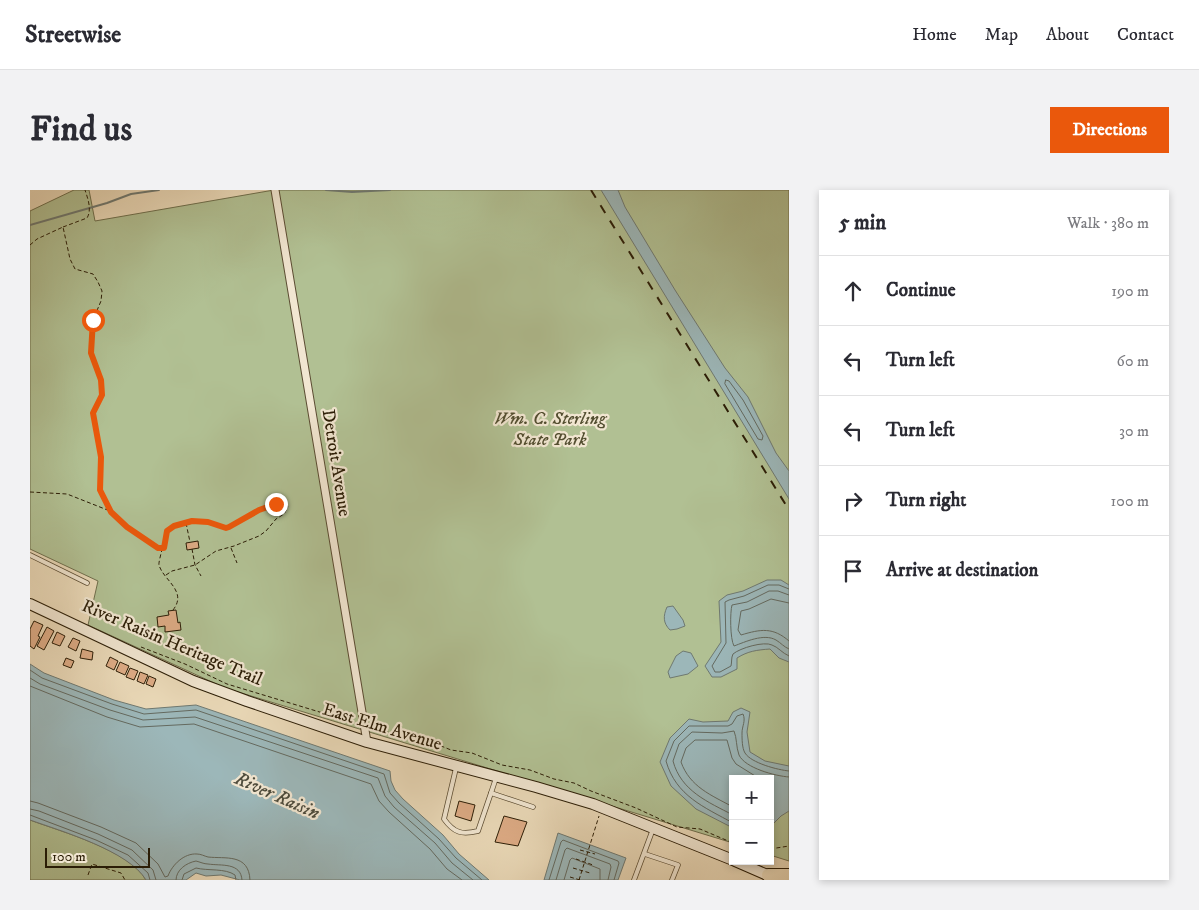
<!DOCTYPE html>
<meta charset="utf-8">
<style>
:root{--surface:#fff;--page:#f2f2f3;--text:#2b2b33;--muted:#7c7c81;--line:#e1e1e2;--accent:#ea580c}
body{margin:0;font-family:"IM FELL DW Pica",serif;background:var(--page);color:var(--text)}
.controls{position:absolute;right:15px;bottom:15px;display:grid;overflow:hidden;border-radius:0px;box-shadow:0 2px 8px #0003}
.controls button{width:45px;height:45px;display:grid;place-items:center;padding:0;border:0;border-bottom:1px solid var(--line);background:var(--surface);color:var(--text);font:25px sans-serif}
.scale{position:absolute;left:15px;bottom:12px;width:105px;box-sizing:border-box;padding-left:5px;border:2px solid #2b1d06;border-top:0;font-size:14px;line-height:18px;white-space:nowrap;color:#2b1d06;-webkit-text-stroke:4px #f1e6d1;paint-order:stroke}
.stop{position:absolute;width:15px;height:15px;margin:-11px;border:4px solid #ea580c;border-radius:50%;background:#fff}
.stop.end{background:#ea580c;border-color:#fff;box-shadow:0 1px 5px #0008}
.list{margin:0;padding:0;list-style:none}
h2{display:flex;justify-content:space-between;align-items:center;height:65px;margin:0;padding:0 20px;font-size:21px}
h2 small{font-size:16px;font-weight:400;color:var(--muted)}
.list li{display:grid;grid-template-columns:32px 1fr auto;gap:15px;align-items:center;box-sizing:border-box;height:70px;padding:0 20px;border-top:1px solid var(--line)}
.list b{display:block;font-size:19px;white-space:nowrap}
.list em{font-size:16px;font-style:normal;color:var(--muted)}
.icon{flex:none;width:28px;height:28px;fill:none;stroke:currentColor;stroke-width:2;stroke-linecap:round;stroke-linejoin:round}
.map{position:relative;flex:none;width:759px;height:690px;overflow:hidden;border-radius:0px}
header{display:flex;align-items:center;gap:30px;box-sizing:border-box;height:70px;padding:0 25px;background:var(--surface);border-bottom:1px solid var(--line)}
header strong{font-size:24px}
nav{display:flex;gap:28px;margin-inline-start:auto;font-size:18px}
.intro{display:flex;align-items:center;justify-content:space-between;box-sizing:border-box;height:120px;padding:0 30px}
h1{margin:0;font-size:35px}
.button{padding:12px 22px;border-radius:0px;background:var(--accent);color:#fff;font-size:18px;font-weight:700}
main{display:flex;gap:30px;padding:0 30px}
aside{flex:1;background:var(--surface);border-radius:0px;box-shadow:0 2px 8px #0003}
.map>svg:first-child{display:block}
.green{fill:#b1c093;stroke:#6e6e4c}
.water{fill:#9cb7b9;stroke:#6f7971}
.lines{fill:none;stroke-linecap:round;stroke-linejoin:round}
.shore{stroke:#646a60;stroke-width:1}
.stream{stroke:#6f7971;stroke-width:2}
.building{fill:#ddab85;stroke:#2b1d06}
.service-casing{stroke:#5b4c32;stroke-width:5.5}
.minor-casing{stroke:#5b4c32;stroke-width:9}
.secondary-casing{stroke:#2b1d06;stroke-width:12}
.motorway-casing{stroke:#2b1d06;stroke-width:14}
.path{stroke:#2b1d06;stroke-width:1;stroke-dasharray:4 2.5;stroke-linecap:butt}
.service{stroke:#f1e6d1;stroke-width:4}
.minor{stroke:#f1e6d1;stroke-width:7}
.secondary{stroke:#f1e6d1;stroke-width:10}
.motorway{stroke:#ead9b8;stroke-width:12}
.rail{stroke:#2b1d06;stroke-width:2;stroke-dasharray:9 9;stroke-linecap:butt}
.route{stroke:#ea580c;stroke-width:6}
.labels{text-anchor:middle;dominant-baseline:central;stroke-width:4.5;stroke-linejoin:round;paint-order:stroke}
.park-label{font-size:18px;font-style:italic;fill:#534e30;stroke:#f1e6d1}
.street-label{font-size:18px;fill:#2b1d06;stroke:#f1e6d1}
.water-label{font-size:19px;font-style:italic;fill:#4d4b3c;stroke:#f1e6d1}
</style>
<header>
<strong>Streetwise</strong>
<nav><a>Home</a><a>Map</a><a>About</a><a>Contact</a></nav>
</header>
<div class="intro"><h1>Find us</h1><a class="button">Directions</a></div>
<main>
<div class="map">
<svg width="759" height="690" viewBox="0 0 759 690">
<rect width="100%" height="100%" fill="#ead9b8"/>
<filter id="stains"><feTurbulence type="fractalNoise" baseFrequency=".004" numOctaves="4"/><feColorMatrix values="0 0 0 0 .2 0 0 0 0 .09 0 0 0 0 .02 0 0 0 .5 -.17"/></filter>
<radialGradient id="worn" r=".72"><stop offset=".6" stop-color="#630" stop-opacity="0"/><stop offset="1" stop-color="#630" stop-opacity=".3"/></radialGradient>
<g class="green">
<path d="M44,0H59L65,31L244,0H759V671L740,665V589H703V653L195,498L58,435L68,391L0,359V21Z"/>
<path d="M0,630C32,642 99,660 116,690H0Z"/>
</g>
<g class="water">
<path d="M571,0H588L595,17L645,100L695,178L718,207L746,263L759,281V309Z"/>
<path d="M737,390H751L759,395V472L749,468L740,459C727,460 718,461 707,468V479L691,487H682L675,476L691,452L689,411L697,405L713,401Z"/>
<path d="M643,416L653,430L655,436L647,439L640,440C633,433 633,426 637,417Z"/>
<path d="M653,461L661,463L668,476L658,484L640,488L638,482L646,466Z"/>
<path d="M0,474L14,483L84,510L116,519L166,515L360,581L361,591L365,600L373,609L413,645L429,664L459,690H210L191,685L176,686L166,683L156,690H116C99,661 31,641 0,630Z"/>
<path d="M711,518L720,522L717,542L720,562L735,571L759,576V621L751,626L740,637V589H703V638L666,619L641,596L630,572L640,548L659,529L673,532L698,531L703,522Z"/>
<path d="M528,643L596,668L588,690H514Z"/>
</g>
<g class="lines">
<g class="shore">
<path d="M696,190L699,191L713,210L733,246L732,250L728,249L695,194Z"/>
<path d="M759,399L749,395H738L714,406L699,410L695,412L696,453L682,476L685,482H690L701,476C702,472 701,468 703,464C710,458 734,451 742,455C748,457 752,463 759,466"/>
<path d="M759,405L748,401H739L717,412L702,415C700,422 700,449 704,456C715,452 734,443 746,450C751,453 754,457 759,459"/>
<path d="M759,413L741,409L719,419L711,421L708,440L711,445C731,439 743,437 759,451"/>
<path d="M0,480L12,488L82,514L114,524L166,520L354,584L360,603L369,613L409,649L426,668L452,690"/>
<path d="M0,488L10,494L80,520L113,530L165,527L348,588L355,606L364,617L405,653L422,673L443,690"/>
<path d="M0,496L77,527L110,537L164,534L341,594L349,611L359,622L400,659L417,679L432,690"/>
<path d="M0,611L8,613L71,637L106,653L128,674L135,687L138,686C142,675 154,663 167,664C171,664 174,666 178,667C195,669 219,663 220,690"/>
<path d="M703,617C681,605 660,597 651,572L656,558L665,550H697L702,568L706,574L730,589"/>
<path d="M0,619L9,621L68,644L102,660L123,680L126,690"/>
<path d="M0,625L66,650L98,665L118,683L120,690"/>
<path d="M703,625C678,612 651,601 643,571L649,554L662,542L692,543L704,541C707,548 706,557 709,565C715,578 745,586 759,587"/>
<path d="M703,633C674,617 646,606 636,571L644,551L659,536H698L702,534L707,526L713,524C716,531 712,536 712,543C712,549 712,558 715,563C721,573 748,580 759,581"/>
<path d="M146,690C146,680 156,673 166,671C170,672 174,674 178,674C191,676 211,672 212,690"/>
<path d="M152,690L154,684L166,678C178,681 195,678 205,685L206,690"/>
<path d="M519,690L531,652L533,650L588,671L589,673L584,690"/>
<path d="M526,690L535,660L537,658L580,674L581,677L578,690"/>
<path d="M534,690L540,670L542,668L570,679V690"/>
</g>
<g class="stream">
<path d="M296,0L322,2L360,0"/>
<path d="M0,35L77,13L101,4L129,0"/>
</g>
</g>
<g class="building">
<path d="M168,351L169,358L157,360L156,353Z"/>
<path d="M146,420L148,433L150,432L151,440L135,442V436L128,437L127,427L139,425L138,421Z"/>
<path d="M4,431L13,435L8,446L10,447L4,459L0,456V439Z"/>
<path d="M17,437L24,441L14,460L7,456Z"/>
<path d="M27,442L35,446L30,456L22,453Z"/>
<path d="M43,448L50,451L46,461L38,457Z"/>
<path d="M52,459L63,462L62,470L50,468Z"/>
<path d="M80,467L88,471L84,480L76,476Z"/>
<path d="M36,468L44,471L41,478L33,475Z"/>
<path d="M90,472L99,476L95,485L86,481Z"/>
<path d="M100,478L108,481L104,490L96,487Z"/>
<path d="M110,482L118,485L114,494L107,491Z"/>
<path d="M119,486L126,489L123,497L116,494Z"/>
<path d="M429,611L445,615L441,631L425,626Z"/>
<path d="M474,626L497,632L488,656L465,652Z"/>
</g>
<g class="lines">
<defs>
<g id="service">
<path d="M0,365L57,393"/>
<path d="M426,578L414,629C424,643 432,645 448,641L461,603"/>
<path d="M466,588L461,603L503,617"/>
<path d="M615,664L648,675L642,690"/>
<path d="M604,690L623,639"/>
</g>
<path id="minor" d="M245,0L337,552"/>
<g id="secondary">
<path d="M0,414L163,491L217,511L337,552L506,597L563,614L703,670"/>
<path d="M705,671L744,688"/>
</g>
<path id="motorway" d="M738,685H759"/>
</defs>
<use href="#service" class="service-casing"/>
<use href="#minor" class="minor-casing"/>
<use href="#secondary" class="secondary-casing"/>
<use href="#motorway" class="motorway-casing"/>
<g class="path">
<path d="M33,37L57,28C62,20 58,9 55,0"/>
<path d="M0,55L7,49L33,37L40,69L45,79L63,84L68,92L72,101L71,111L63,130L61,163L71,190L72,205L63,223L71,267L70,300L81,322L97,337L122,356L128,359L134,358"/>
<path d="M0,302L37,304L80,321"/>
<path d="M156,333L160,352"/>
<path d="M201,358L207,373"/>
<path d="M162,359L165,375L171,386"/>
<path d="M136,385L142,381L165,375L186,361L204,356L229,346L236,341L246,329L254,324L258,317L256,314H246L237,317L196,338C176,332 159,327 140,338L137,341C136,346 128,372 129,375C133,390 158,401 143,420"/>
<path d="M111,457L155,474L197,494L326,533"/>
<path d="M342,537L379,548L394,549L421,560L442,563L472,575L500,580L524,589L544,593L561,601L606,618L647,637L670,639L703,653"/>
<path d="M740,659L759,656"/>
<path d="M550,660L565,664"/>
<path d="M546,669L563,675"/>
<path d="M543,678L560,683"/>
<path d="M58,685L62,674L91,683L95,690"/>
<path d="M540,687L550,690"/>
<path d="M549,690L569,626"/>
</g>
<use href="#service" class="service"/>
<use href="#minor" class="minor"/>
<use href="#secondary" class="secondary"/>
<use href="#motorway" class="motorway"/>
<path class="rail" d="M561,0L759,320"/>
</g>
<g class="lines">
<path class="route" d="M63,130L61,163L71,190L72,205L63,223L71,267L70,300L81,322L97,337L128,358H134L137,341L144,336L162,331L178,332L196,338L199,337L229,320L246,314"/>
</g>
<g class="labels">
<g class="park-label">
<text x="520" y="229">Wm. C. Sterling<tspan x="520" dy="21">State Park</tspan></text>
</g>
<g class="street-label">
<text transform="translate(306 273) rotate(81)">Detroit Avenue</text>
<text transform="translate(142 453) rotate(23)">River Raisin Heritage Trail</text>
<text transform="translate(352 537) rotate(17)">East Elm Avenue</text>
</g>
<g class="water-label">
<text transform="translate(247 606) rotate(24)">River Raisin</text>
</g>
</g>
<rect width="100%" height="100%" filter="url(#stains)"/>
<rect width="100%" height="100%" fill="url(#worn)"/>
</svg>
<div class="controls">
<button>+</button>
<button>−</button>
</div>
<div class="scale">100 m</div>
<div class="stop" style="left:63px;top:130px"></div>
<div class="stop end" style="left:246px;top:314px"></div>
</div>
<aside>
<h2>5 min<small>Walk · 380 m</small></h2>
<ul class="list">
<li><svg class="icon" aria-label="ahead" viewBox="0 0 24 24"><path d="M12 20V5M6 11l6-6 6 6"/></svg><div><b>Continue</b></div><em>190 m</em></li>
<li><svg class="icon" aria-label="left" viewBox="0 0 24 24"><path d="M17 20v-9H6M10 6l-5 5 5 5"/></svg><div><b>Turn left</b></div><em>60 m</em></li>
<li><svg class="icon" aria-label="left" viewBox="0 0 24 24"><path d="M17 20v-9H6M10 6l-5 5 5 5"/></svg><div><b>Turn left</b></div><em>30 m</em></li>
<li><svg class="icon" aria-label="right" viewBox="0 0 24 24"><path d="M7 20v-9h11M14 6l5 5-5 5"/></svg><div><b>Turn right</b></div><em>100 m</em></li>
<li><svg class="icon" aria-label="arrive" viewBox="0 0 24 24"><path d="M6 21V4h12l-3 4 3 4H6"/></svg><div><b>Arrive at destination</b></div></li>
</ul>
</aside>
</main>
